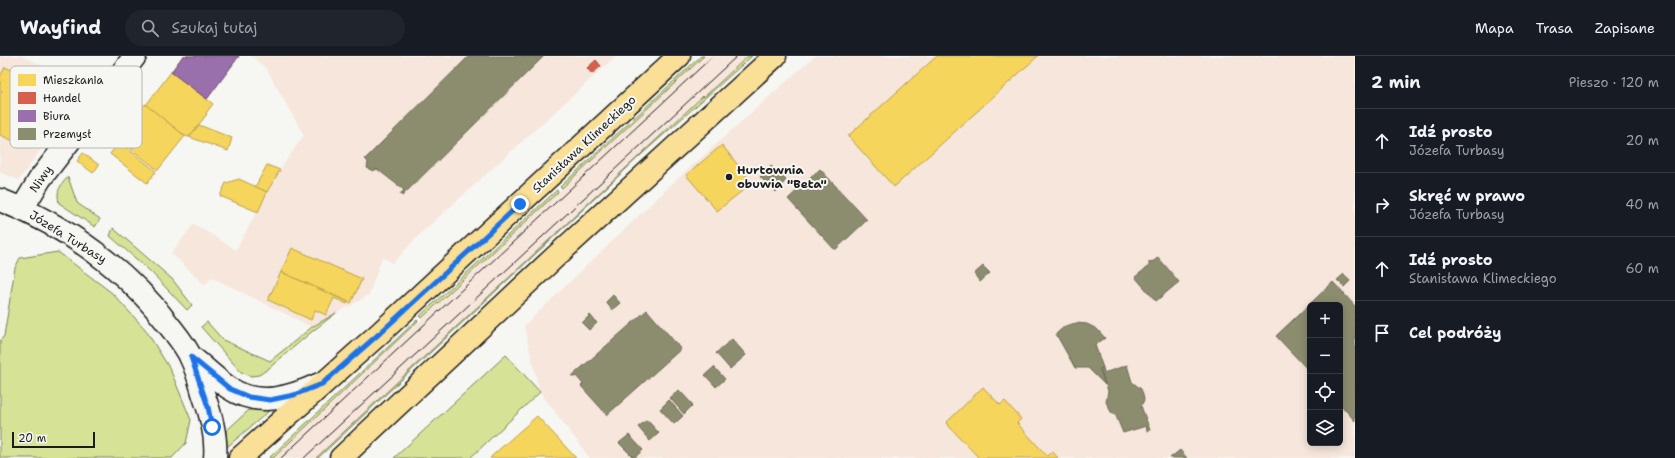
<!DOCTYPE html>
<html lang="pl">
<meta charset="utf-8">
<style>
:root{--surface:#171b24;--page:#20242c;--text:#f1f3f6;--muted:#9ea1a6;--line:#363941}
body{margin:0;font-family:"Shantell Sans",sans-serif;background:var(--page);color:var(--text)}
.controls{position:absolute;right:12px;bottom:12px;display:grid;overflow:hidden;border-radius:6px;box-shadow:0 2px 10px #0003}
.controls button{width:36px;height:36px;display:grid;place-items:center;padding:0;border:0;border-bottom:1px solid var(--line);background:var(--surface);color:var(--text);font:20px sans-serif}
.scale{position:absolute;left:12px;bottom:10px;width:83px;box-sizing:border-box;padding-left:4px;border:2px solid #1c1c1c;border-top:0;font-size:11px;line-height:14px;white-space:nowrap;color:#1c1c1c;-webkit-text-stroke:3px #f6f6f2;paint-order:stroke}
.stop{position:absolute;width:12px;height:12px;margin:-9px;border:3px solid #1a73e8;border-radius:50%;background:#fff}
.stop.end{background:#1a73e8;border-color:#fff;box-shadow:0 1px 4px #0008}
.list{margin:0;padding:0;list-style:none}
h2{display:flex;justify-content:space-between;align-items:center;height:52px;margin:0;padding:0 16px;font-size:17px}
h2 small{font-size:13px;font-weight:400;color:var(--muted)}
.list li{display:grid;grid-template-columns:26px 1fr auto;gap:12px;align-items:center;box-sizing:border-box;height:64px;padding:0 16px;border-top:1px solid var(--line)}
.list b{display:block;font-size:15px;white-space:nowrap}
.list p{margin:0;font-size:13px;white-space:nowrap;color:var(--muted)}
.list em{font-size:13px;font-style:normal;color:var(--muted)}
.icon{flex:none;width:22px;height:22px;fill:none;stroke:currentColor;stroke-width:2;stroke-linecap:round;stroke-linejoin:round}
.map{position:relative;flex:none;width:1355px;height:402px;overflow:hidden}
header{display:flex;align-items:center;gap:24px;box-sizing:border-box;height:56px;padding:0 20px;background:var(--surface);border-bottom:1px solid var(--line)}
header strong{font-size:19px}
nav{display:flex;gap:22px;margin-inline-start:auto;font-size:14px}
.search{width:280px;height:36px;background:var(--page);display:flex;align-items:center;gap:10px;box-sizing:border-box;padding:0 14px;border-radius:22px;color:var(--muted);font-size:15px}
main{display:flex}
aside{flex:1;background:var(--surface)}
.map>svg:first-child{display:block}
.built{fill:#f6e6db;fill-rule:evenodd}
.green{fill:#d6e396;stroke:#798059}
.homes{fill:#f6d55c;stroke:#b59e49}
.shops{fill:#d6604d;stroke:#9e4c3e}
.offices{fill:#9970ab;stroke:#745780}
.industry{fill:#8c8c6e;stroke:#6a6a55}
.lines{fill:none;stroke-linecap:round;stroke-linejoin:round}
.minor-casing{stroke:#1c1c1c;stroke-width:25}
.primary-casing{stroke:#1c1c1c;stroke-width:25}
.minor{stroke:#f6f6f2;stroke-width:22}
.primary{stroke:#fadf96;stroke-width:22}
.tram{stroke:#1c1c1c;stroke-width:1}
.route{stroke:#1a73e8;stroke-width:5}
.poi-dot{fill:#1c1c1c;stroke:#f6f6f2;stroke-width:1.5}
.labels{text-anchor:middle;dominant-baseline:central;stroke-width:4;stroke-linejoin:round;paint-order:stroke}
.street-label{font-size:12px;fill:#1c1c1c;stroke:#f6f6f2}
.poi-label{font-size:12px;font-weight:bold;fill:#1c1c1c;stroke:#f6f6f2;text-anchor:start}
.key{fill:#f6f6f2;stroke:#b5b5b2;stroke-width:1}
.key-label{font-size:11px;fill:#1c1c1c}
</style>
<header>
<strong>Wayfind</strong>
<div class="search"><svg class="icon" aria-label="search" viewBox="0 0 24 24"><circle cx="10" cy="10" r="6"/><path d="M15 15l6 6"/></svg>Szukaj tutaj</div>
<nav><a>Mapa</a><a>Trasa</a><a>Zapisane</a></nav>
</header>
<main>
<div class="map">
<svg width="1355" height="402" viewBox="0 0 1355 402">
<rect width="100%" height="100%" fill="#f6f6f2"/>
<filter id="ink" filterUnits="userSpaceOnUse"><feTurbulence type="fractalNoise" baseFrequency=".025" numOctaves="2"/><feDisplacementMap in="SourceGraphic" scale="8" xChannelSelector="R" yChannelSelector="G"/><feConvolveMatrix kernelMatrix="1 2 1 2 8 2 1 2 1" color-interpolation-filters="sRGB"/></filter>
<g filter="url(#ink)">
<g class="built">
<path d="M0,0H21L87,29L19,124L0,116Z"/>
<path d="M251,0H616L419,179L393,207L382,201L369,239L312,271L211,221L205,229L171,197L194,168L236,194L280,114L304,79L266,12Z"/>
<path d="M704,0H748L704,41L702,40L316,402H273Z"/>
<path d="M815,0H1355V402H590L540,336L524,270L675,125ZM1310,249H1340V387H1310Z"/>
</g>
<g class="green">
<path d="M701,0H704L562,132L560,131Z"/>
<path d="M748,0H752L642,98L318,402H316L703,40L704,41Z"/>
<path d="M68,121L77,147L100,163L95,171L59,147C56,134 60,130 68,121Z"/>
<path d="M557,134L558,136L422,262L420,260Z"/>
<path d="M113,172L172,223L192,249L187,254L151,216L110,180Z"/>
<path d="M58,196L112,237L145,273L170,313L191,364L186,387L172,402H0V285L4,280L15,212L20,202Z"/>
<path d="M336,257L309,278L268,313L259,319L251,320L241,316L201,271L207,266L223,284L270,305L312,271Z"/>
<path d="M417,264L418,265L273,402H269Z"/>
<path d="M506,299L540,336L470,402H394Z"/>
<path d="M249,354L269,355L227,391L226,375Z"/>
</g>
<g class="homes">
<path d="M937,0H1038L894,131L848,80Z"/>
<path d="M5,11L61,35L50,60L38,55L23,89L0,79V38L2,35L0,34V21Z"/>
<path d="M171,16L213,48L206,57L207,58L189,81L185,80L146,49Z"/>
<path d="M145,48L185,80L158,114L118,83Z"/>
<path d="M199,69L232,82L228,95L189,81Z"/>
<path d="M119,86L156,115L147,127L110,98Z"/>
<path d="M722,89L752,127L717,155L686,119Z"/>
<path d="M83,97L99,109L93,117L77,105Z"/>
<path d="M267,109L280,114L267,136L255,131Z"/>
<path d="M239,123L267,136L258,156L220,140L226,127Z"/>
<path d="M292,192L362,223L351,247L281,216Z"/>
<path d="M281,216L348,246L347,248L334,242L326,259L315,254L311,264L268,244Z"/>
<path d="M983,331L1000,349L1005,345L1021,363L1017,367L1047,400L1052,395L1058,402H979L946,367Z"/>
<path d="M537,360L576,402H490L495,397Z"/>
</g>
<g class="shops">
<path d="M183,0H239L207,43L171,16Z"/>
<path d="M596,4L601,10L592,18L587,12Z"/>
</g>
<path class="offices" d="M183,0H239L207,43L171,16Z"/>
<g class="industry">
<path d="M469,0H544L402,140L400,138L404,134L377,113L373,115L367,112L368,106L365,103Z"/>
<path d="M771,110L786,124L776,136L760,121Z"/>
<path d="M820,113L867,164L835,194L788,143Z"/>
<path d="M1158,201L1179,226L1156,245L1135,221L1149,210V206L1154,205Z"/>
<path d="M983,210L990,217L980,226L974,218Z"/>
<path d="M1344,218L1350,225L1344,231L1337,224Z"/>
<path d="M1333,226L1355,250V365L1340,348V249H1310V316L1276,280Z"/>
<path d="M613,239L620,247L612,254L606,246Z"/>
<path d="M647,254L681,293L607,359L581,330L583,328L576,320L574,321L572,320Z"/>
<path d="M590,259L597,267L589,274L582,267Z"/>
<path d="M1076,267L1087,268L1097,273L1105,282L1095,289L1103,312L1100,313L1105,329L1088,312H1075L1056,278L1065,270Z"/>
<path d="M732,283L746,299L730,313L716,297Z"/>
<path d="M1127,309L1132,326L1141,333L1143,338L1144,344L1141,350L1150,374L1147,375L1146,370L1123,377L1116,360L1111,356L1106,346L1108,335L1100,313L1103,312L1104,317Z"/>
<path d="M714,311L725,323L716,331L705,319Z"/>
<path d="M679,334L693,349L684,358L670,342Z"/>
<path d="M669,344L683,360L674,368L660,353Z"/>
<path d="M647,364L659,377L650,385L638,371Z"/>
<path d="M629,379L643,394L634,402L619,387Z"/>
<path d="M1180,394L1187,402H1170Z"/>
</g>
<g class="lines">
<defs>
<g id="minor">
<path d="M0,144C67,170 128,214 171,272C178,281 187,292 191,302C197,314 200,327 204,340C211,359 217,381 215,402"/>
<path d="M22,153L40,123L135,0"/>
<path d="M191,301C204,311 216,323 229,332C259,352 291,341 320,328"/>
</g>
<g id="primary">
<path d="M240,402L380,277L679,0"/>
<path d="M341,402L554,202L775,0"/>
</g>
</defs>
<use href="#minor" class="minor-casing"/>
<use href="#primary" class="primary-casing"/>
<use href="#minor" class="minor"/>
<use href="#primary" class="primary"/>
<g class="tram">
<path d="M281,402L713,0"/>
<path d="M304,402L737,0"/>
</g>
</g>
</g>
<g class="lines" filter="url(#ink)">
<path class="route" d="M212,371L208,351L191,301L230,333L249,341L270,344L294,339L322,328L380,277L520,148"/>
</g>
<circle class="poi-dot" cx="729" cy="121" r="4"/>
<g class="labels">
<g class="street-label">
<text transform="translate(584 88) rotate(-43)">Stanisława Klimeckiego</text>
<text transform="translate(41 123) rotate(-55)">Niwy</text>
<text transform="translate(68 181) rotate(32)">Józefa Turbasy</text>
</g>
<g class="poi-label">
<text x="737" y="114">Hurtownia<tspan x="737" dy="14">obuwia "Beta"</tspan></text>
</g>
</g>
<rect x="10" y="10" width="132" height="82" rx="6" class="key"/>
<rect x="18" y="18" width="18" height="12" fill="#f6d55c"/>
<rect x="18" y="36" width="18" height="12" fill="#d6604d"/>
<rect x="18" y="54" width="18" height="12" fill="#9970ab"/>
<rect x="18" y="72" width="18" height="12" fill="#8c8c6e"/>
<g class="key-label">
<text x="43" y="28">Mieszkania</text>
<text x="43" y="46">Handel</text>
<text x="43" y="64">Biura</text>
<text x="43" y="82">Przemysł</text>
</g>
</svg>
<div class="controls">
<button>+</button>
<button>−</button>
<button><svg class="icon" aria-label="locate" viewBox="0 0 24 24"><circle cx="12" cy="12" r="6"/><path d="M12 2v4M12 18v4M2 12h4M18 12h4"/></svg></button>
<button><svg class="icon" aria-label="layers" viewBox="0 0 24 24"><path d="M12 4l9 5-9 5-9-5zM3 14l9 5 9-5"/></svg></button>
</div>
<div class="scale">20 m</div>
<div class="stop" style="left:212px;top:371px"></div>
<div class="stop end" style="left:520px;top:148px"></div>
</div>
<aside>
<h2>2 min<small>Pieszo · 120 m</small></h2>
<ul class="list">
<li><svg class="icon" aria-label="ahead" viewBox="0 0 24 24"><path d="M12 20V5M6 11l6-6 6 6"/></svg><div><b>Idź prosto</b><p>Józefa Turbasy</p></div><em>20 m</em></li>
<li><svg class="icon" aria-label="right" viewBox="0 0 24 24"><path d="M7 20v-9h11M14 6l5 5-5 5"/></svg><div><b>Skręć w prawo</b><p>Józefa Turbasy</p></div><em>40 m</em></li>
<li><svg class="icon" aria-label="ahead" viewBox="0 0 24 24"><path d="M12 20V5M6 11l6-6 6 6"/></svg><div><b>Idź prosto</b><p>Stanisława Klimeckiego</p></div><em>60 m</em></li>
<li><svg class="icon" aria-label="arrive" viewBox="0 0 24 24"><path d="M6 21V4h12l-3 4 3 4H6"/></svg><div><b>Cel podróży</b></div></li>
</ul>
</aside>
</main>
